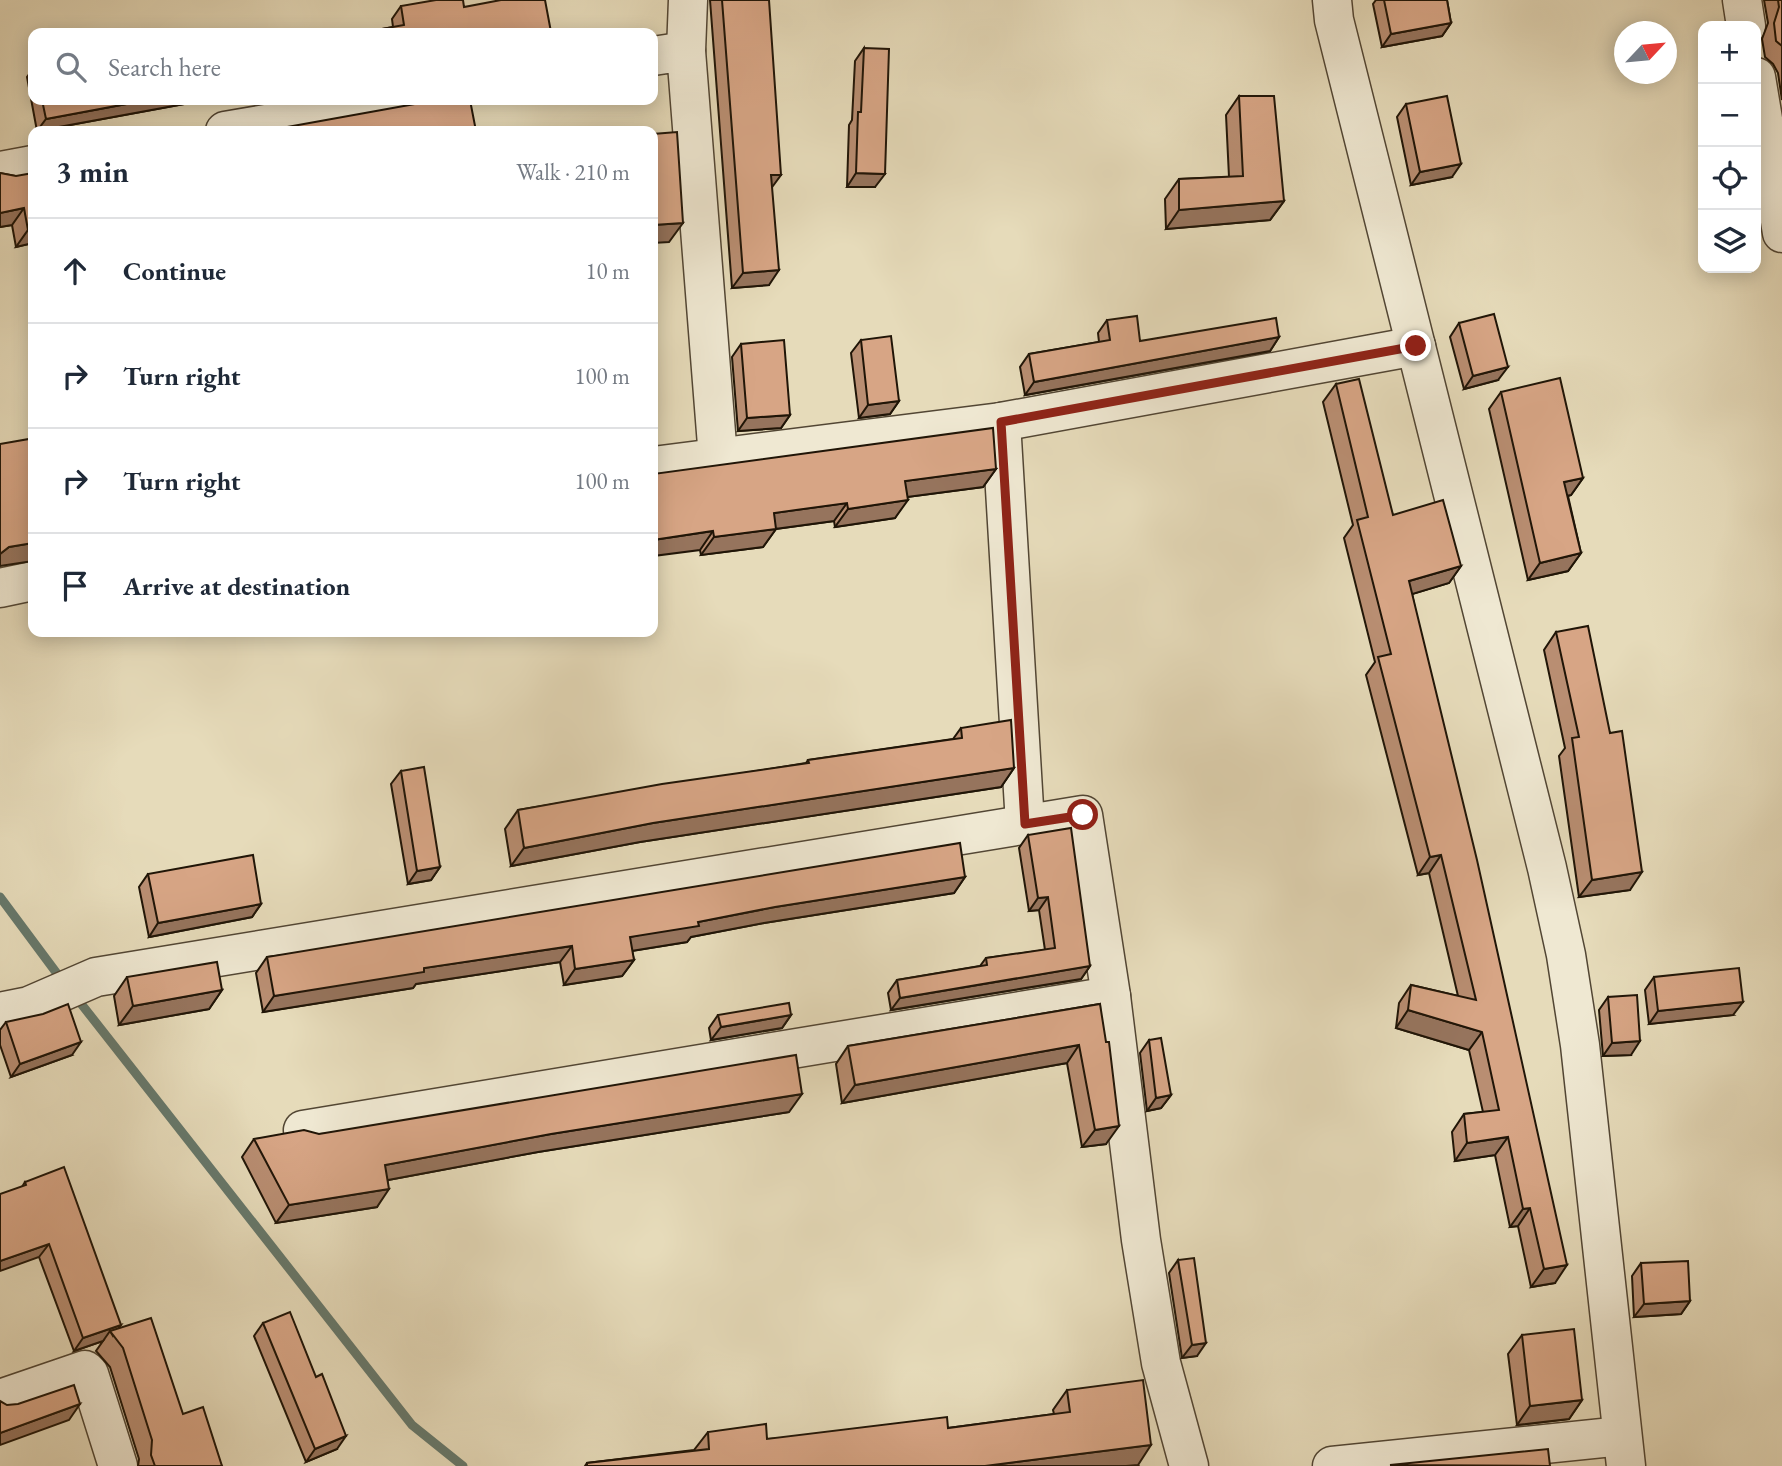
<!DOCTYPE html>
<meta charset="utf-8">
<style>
:root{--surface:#fff;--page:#f6f6f7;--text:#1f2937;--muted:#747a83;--line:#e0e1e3}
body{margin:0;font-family:"EB Garamond",serif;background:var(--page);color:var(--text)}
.controls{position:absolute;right:21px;top:21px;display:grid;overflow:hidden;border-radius:14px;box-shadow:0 4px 18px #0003}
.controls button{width:63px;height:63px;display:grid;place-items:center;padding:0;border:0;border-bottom:2px solid var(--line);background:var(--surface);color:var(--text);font:35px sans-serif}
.compass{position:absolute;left:1614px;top:21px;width:63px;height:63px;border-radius:50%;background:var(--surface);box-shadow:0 4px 18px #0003;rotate:64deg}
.stop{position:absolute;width:21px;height:21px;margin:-16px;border:5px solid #8f2418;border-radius:50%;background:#fff}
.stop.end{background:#8f2418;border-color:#fff;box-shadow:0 2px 7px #0008}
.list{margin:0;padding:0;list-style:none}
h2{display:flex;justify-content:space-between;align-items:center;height:91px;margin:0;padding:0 28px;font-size:30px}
h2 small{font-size:23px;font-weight:400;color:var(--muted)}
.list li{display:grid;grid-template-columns:46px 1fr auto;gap:21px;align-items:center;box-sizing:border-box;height:105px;padding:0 28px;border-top:2px solid var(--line)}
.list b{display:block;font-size:26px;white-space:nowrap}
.list em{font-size:23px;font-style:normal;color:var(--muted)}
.icon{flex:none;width:38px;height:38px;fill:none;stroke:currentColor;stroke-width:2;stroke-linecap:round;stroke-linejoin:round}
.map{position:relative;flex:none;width:1782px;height:1466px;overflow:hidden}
.search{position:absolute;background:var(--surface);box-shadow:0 4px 18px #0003;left:28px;top:28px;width:630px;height:77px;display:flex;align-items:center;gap:18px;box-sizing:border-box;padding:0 24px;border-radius:14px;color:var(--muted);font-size:26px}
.panel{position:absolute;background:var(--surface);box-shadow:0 4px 18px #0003;left:28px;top:126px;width:630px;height:511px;border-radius:14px}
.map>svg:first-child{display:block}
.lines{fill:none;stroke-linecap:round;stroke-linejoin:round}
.stream{stroke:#67796c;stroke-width:9}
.minor-casing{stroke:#524634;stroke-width:41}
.minor{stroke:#efe8d2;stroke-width:38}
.wall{fill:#b98e72;stroke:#201507;stroke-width:2}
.shaded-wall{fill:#96745d;stroke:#201507;stroke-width:2}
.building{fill:#d7a585;stroke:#201507;stroke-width:2}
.route{stroke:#8f2418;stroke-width:9}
</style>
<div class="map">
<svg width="1782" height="1466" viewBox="0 0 1782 1466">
<rect width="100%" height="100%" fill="#e6dbba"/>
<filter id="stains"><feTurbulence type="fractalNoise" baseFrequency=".00286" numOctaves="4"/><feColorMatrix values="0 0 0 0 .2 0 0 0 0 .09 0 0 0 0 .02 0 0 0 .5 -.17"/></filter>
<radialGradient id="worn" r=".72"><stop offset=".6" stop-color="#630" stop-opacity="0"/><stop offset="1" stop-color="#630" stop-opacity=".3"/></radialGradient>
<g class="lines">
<g class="stream">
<path d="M0,897L64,983"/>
<path d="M75,996L412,1425L463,1466"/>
</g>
<defs>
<g id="minor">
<path d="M1332,0L1334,20L1547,868L1566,955L1580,1045L1626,1466"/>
<path d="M1742,0L1746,26"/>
<path d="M686,51L688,0"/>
<path d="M653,56L686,51L718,458"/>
<path d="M1756,77L1782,233"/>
<path d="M225,131L405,100"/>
<path d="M0,171L33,165"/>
<path d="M1001,422L1025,824"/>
<path d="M653,466L1001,422L1416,346"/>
<path d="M0,588L33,581"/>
<path d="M0,1012L29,1006L96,977L1083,815L1111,996L1141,1240L1161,1363L1189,1466"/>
<path d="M303,1130L1111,996"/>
<path d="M0,1399L85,1370L89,1374L118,1466"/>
<path d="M1332,1466L1622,1436"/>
</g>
</defs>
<use href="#minor" class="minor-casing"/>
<use href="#minor" class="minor"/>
</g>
<g class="wall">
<path d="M710,0H769V285L732,288Z"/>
<path d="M1376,0H1447L1451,23L1442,36L1382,47L1373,4Z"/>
<path d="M1764,0H1782V100L1778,73L1773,64L1765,57L1762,39L1768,23Z"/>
<path d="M401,6L464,7L551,32L550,33H360L393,27L392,19Z"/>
<path d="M864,48L875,187H847L849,125L852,120L855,61Z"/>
<path d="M33,69V100H206L37,131L27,77Z"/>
<path d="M1239,96L1284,201L1270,220L1166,229L1165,199L1179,179L1229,177L1226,115Z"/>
<path d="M1406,104L1452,177L1411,185L1397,117Z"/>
<path d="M0,173L16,176L33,243L16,247L12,225L0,227Z"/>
<path d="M1107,320L1140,341L1279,337L1270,351L1025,395L1020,367L1029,354L1099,342L1098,333Z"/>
<path d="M1459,323L1498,380L1464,389L1450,337Z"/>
<path d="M861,340L899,401L890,414L859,418L851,353Z"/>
<path d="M741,344L790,415L781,428L738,431L732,357Z"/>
<path d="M1336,384L1393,515L1461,566L1449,583L1412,594L1555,1283L1531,1287L1518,1226L1510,1227L1495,1155L1455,1161L1452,1132L1464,1114L1483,1112L1469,1050L1396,1028L1399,1003L1411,985L1458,996L1429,873L1418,875L1366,675L1375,662L1344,538L1353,525L1323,402Z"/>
<path d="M1501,392L1583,478L1571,495L1568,496L1581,553L1568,571L1528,580L1489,409Z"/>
<path d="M996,469L983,487L907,497L895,518L835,527L834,521L776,529L763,547L701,555L700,550L653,474Z"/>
<path d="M1556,632L1610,733L1630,890L1579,897L1559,756L1565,748L1544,650Z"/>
<path d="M961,728L1014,768L1001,787L640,842L511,866L505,829L518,810L806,763L808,760L953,739Z"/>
<path d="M401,771L440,867L431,880L408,884L391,784Z"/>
<path d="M1028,835L1090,966L1081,979L891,1010L888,993L897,980L980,966L986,958L1045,950L1039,910L1029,911L1019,848Z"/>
<path d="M148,874L261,904L252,917L149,937L139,887Z"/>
<path d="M965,877L954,893L764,923L691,937L687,942L632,951L634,960L622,976L564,985L560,962L416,984L413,988L263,1012L256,973L267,957Z"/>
<path d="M127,977L222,990L209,1009L119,1025L114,996Z"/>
<path d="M1654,977L1733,1015L1649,1024L1645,990Z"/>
<path d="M1608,997L1631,1055L1603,1056L1599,1010Z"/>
<path d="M1100,1004L1106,1144L1082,1147L1067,1063L842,1103L836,1064L848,1046Z"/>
<path d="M718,1015H791L782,1028L711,1040L709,1028Z"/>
<path d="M6,1022L72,1055L11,1077L0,1045V1030Z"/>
<path d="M1149,1040L1171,1095L1161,1108L1147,1111L1140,1053Z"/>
<path d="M789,1112L538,1152L388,1180L377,1207L276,1223L242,1157L254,1139L319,1134Z"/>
<path d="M25,1182L118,1329L222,1466H138L139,1459L110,1367L96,1351L103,1341L74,1351L39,1257L22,1187Z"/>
<path d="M1178,1260L1197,1356L1182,1358L1169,1273Z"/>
<path d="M1641,1263L1690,1301L1681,1314L1634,1317L1632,1276Z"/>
<path d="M263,1323L337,1449L306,1462L254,1336Z"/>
<path d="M1522,1335L1582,1400L1569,1419L1517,1425L1508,1354Z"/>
<path d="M1067,1390L1138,1465L1126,1466H585L587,1463L694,1450L708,1432L767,1439L948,1428L1054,1414L1053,1410Z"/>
</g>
<g class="shaded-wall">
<path d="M1451,23L1442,36L1382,47L1391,34Z"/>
<path d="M148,100H206L37,131L46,119Z"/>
<path d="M1461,164L1452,177L1411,185L1420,172Z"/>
<path d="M856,173L885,174L875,187H847Z"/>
<path d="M771,175H781L770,190Z"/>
<path d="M1284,201L1270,220L1166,229L1179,210Z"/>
<path d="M24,208L12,225L0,227V213Z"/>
<path d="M683,223L669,242L653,243V225Z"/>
<path d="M33,229V243L16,247L28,230Z"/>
<path d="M779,270L769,285L732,288L743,273Z"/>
<path d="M1279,337L1270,351L1025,395L1034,382Z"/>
<path d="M1508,367L1498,380L1464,389L1473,376Z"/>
<path d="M899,401L890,414L859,418L868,405Z"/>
<path d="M790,415L781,428L738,431L747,418Z"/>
<path d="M996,469L983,487L892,499L905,481Z"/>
<path d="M1583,478L1571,495L1552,499L1564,482Z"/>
<path d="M908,500L895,518L835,527L848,509Z"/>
<path d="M847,503L834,521L761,531L774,513Z"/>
<path d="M776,529L763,547L701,555L714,537Z"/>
<path d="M713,531L700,550L653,556V540Z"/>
<path d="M33,543V561L0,566V554L9,547Z"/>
<path d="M1581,553L1568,571L1528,580L1540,563Z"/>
<path d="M1461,566L1449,583L1396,599L1409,581Z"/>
<path d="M1014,768L1001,787L640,842L511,866L524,848L653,823Z"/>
<path d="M1441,855L1429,873L1418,875L1430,857Z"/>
<path d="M440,867L431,880L408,884L417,871Z"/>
<path d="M1642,872L1630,890L1579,897L1592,880Z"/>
<path d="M965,877L954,893L764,923L691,937L687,942L619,953L630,937L698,922L775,907Z"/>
<path d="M1048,897L1039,910L1029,911L1038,898Z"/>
<path d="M261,904L252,917L149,937L158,923Z"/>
<path d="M572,946L560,962L416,984L413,988L263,1012L274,996L424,968Z"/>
<path d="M634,960L622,976L564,985L575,969Z"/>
<path d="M1090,966L1081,979L891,1010L900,998Z"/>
<path d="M222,990L209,1009L119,1025L133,1006Z"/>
<path d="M1743,1002L1733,1015L1649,1024L1658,1011Z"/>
<path d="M1408,1010L1482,1032L1469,1050L1396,1028Z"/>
<path d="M791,1015L782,1028L711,1040L721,1027Z"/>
<path d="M1640,1041L1631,1055L1603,1056L1612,1043Z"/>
<path d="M81,1042L72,1055L11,1077L20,1064Z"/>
<path d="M1079,1045L1067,1063L842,1103L855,1085Z"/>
<path d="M802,1094L789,1112L538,1152L372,1183L385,1165L551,1134Z"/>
<path d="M1171,1095L1161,1108L1147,1111L1156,1098Z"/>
<path d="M1119,1126L1106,1144L1082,1147L1095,1130Z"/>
<path d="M1508,1137L1495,1155L1455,1161L1467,1143Z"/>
<path d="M389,1189L377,1207L276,1223L289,1205Z"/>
<path d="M1530,1208L1518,1226L1510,1227L1523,1209Z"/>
<path d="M49,1244L39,1257L0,1271V1261Z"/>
<path d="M1567,1265L1555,1283L1531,1287L1544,1269Z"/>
<path d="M1690,1301L1681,1314L1634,1317L1644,1304Z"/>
<path d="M121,1325L113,1336L110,1331L103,1341L74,1351L83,1338Z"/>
<path d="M1206,1343L1197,1356L1182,1358L1192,1345Z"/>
<path d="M1582,1400L1569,1419L1517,1425L1530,1406Z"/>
<path d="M80,1404L69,1420L0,1445V1433Z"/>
<path d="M346,1436L337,1449L306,1462L315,1449Z"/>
<path d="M1151,1445L1138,1465L1126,1466H985Z"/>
</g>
<g class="building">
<path d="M436,0H463L464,7L501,0H545L551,32L542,33H360L404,25L401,6Z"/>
<path d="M722,0H769L781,175H771L779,270L743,273Z"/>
<path d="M1384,0H1447L1451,23L1391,34Z"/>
<path d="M1778,0H1782V46L1776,41L1774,23L1779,7Z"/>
<path d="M864,48L889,49L885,174L856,173L858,112H861Z"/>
<path d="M1239,96H1274L1284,201L1179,210V179L1243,176Z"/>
<path d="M1447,96L1461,164L1420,172L1406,104Z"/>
<path d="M42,100H148L46,119Z"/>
<path d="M437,100H470L476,131H442V130L431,131H265Z"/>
<path d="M677,132L683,223L653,225V134Z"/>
<path d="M0,173L16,176L33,173V229L28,230L24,208L0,213Z"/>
<path d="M1494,314L1508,367L1473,376L1459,323Z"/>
<path d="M1137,316L1140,341L1276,318L1279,337L1034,382L1029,354L1110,340L1107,320Z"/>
<path d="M891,336L899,401L868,405L861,340Z"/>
<path d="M784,340L790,415L747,418L741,344Z"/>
<path d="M1560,378L1583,478L1564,482L1581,553L1540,563L1501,392Z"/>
<path d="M1359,379L1393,515L1443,500L1461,566L1409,581L1477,860L1567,1265L1544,1269L1530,1208L1523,1209L1508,1137L1467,1143L1464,1114L1499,1110L1482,1032L1408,1010L1411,985L1476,1000L1441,855L1430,857L1378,657L1391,654L1357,520L1368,517L1336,384Z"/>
<path d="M993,428L996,469L905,481L908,500L848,509L847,503L774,513L776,529L714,537L713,531L653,540V474Z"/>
<path d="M29,439L33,461V543L9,547L0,554V444Z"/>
<path d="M1588,626L1610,733L1622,731L1642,872L1592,880L1572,738L1579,737L1556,632Z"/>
<path d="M1011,720L1014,768L653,823L524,848L518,810L662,784L809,763L808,760L962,738L961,728Z"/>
<path d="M424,767L440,867L417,871L401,771Z"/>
<path d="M1071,828L1090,966L900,998L897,980L987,965L986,958L1055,948L1048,897L1038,898L1028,835Z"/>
<path d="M960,843L965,877L775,907L698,922L699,926L630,937L634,960L575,969L572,946L424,968V972L274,996L267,957Z"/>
<path d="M253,855L261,904L158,923L148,874Z"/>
<path d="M217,962L222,990L133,1006L127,977Z"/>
<path d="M1739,968L1743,1002L1658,1011L1654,977Z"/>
<path d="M1637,995L1640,1041L1612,1043L1608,997Z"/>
<path d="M789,1003L791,1015L721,1027L718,1015Z"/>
<path d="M68,1004L81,1042L20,1064L6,1022L43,1014Z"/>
<path d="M1100,1004L1106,1042H1109L1119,1126L1095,1130L1079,1045L855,1085L848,1046Z"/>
<path d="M1161,1038L1171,1095L1156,1098L1149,1040Z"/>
<path d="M796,1055L802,1094L551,1134L385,1165L389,1189L289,1205L254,1139L304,1130L319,1134Z"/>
<path d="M64,1167L121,1325L83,1338L49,1244L0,1261V1194L26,1185L25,1182Z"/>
<path d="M1194,1258L1206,1343L1192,1345L1178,1260Z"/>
<path d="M1688,1261L1690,1301L1644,1304L1641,1263Z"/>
<path d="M290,1312L316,1377L322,1374L346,1436L315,1449L263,1323Z"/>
<path d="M151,1318L183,1414L203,1407L222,1466H155L151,1455L152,1440L123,1348L110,1331Z"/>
<path d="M1574,1329L1582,1400L1530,1406L1522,1335Z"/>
<path d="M1143,1380L1151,1445L985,1466H587V1463L709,1449L708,1432L766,1424L767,1439L947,1417L948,1428L1070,1412L1067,1390Z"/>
<path d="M74,1385L80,1404L0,1433V1401L7,1405L18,1404Z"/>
<path d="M1548,1449L1550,1466L1390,1465Z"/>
</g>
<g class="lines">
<path class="route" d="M1083,815L1025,824L1001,422L1416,346"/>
</g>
<rect width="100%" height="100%" filter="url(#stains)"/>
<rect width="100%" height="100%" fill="url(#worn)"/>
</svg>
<div class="controls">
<button>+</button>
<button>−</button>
<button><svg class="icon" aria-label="locate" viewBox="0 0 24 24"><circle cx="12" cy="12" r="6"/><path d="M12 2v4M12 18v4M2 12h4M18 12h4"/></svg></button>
<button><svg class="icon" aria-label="layers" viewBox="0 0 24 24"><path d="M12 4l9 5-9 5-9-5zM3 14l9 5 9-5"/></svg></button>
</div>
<svg class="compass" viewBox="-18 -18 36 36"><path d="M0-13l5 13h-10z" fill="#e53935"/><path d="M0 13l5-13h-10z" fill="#747a83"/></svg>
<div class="stop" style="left:1083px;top:815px"></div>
<div class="stop end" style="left:1416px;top:346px"></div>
<div class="search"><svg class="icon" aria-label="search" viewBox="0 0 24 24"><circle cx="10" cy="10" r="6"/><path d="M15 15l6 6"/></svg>Search here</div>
<section class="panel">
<h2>3 min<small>Walk · 210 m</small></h2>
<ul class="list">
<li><svg class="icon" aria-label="ahead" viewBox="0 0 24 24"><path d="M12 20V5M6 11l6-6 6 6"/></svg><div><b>Continue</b></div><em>10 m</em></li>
<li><svg class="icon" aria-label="right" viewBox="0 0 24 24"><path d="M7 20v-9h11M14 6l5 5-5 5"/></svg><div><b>Turn right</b></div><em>100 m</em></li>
<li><svg class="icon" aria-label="right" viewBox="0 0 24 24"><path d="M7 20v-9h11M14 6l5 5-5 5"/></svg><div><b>Turn right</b></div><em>100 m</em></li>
<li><svg class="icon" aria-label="arrive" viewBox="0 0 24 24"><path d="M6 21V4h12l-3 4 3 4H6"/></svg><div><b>Arrive at destination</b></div></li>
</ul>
</section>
</div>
